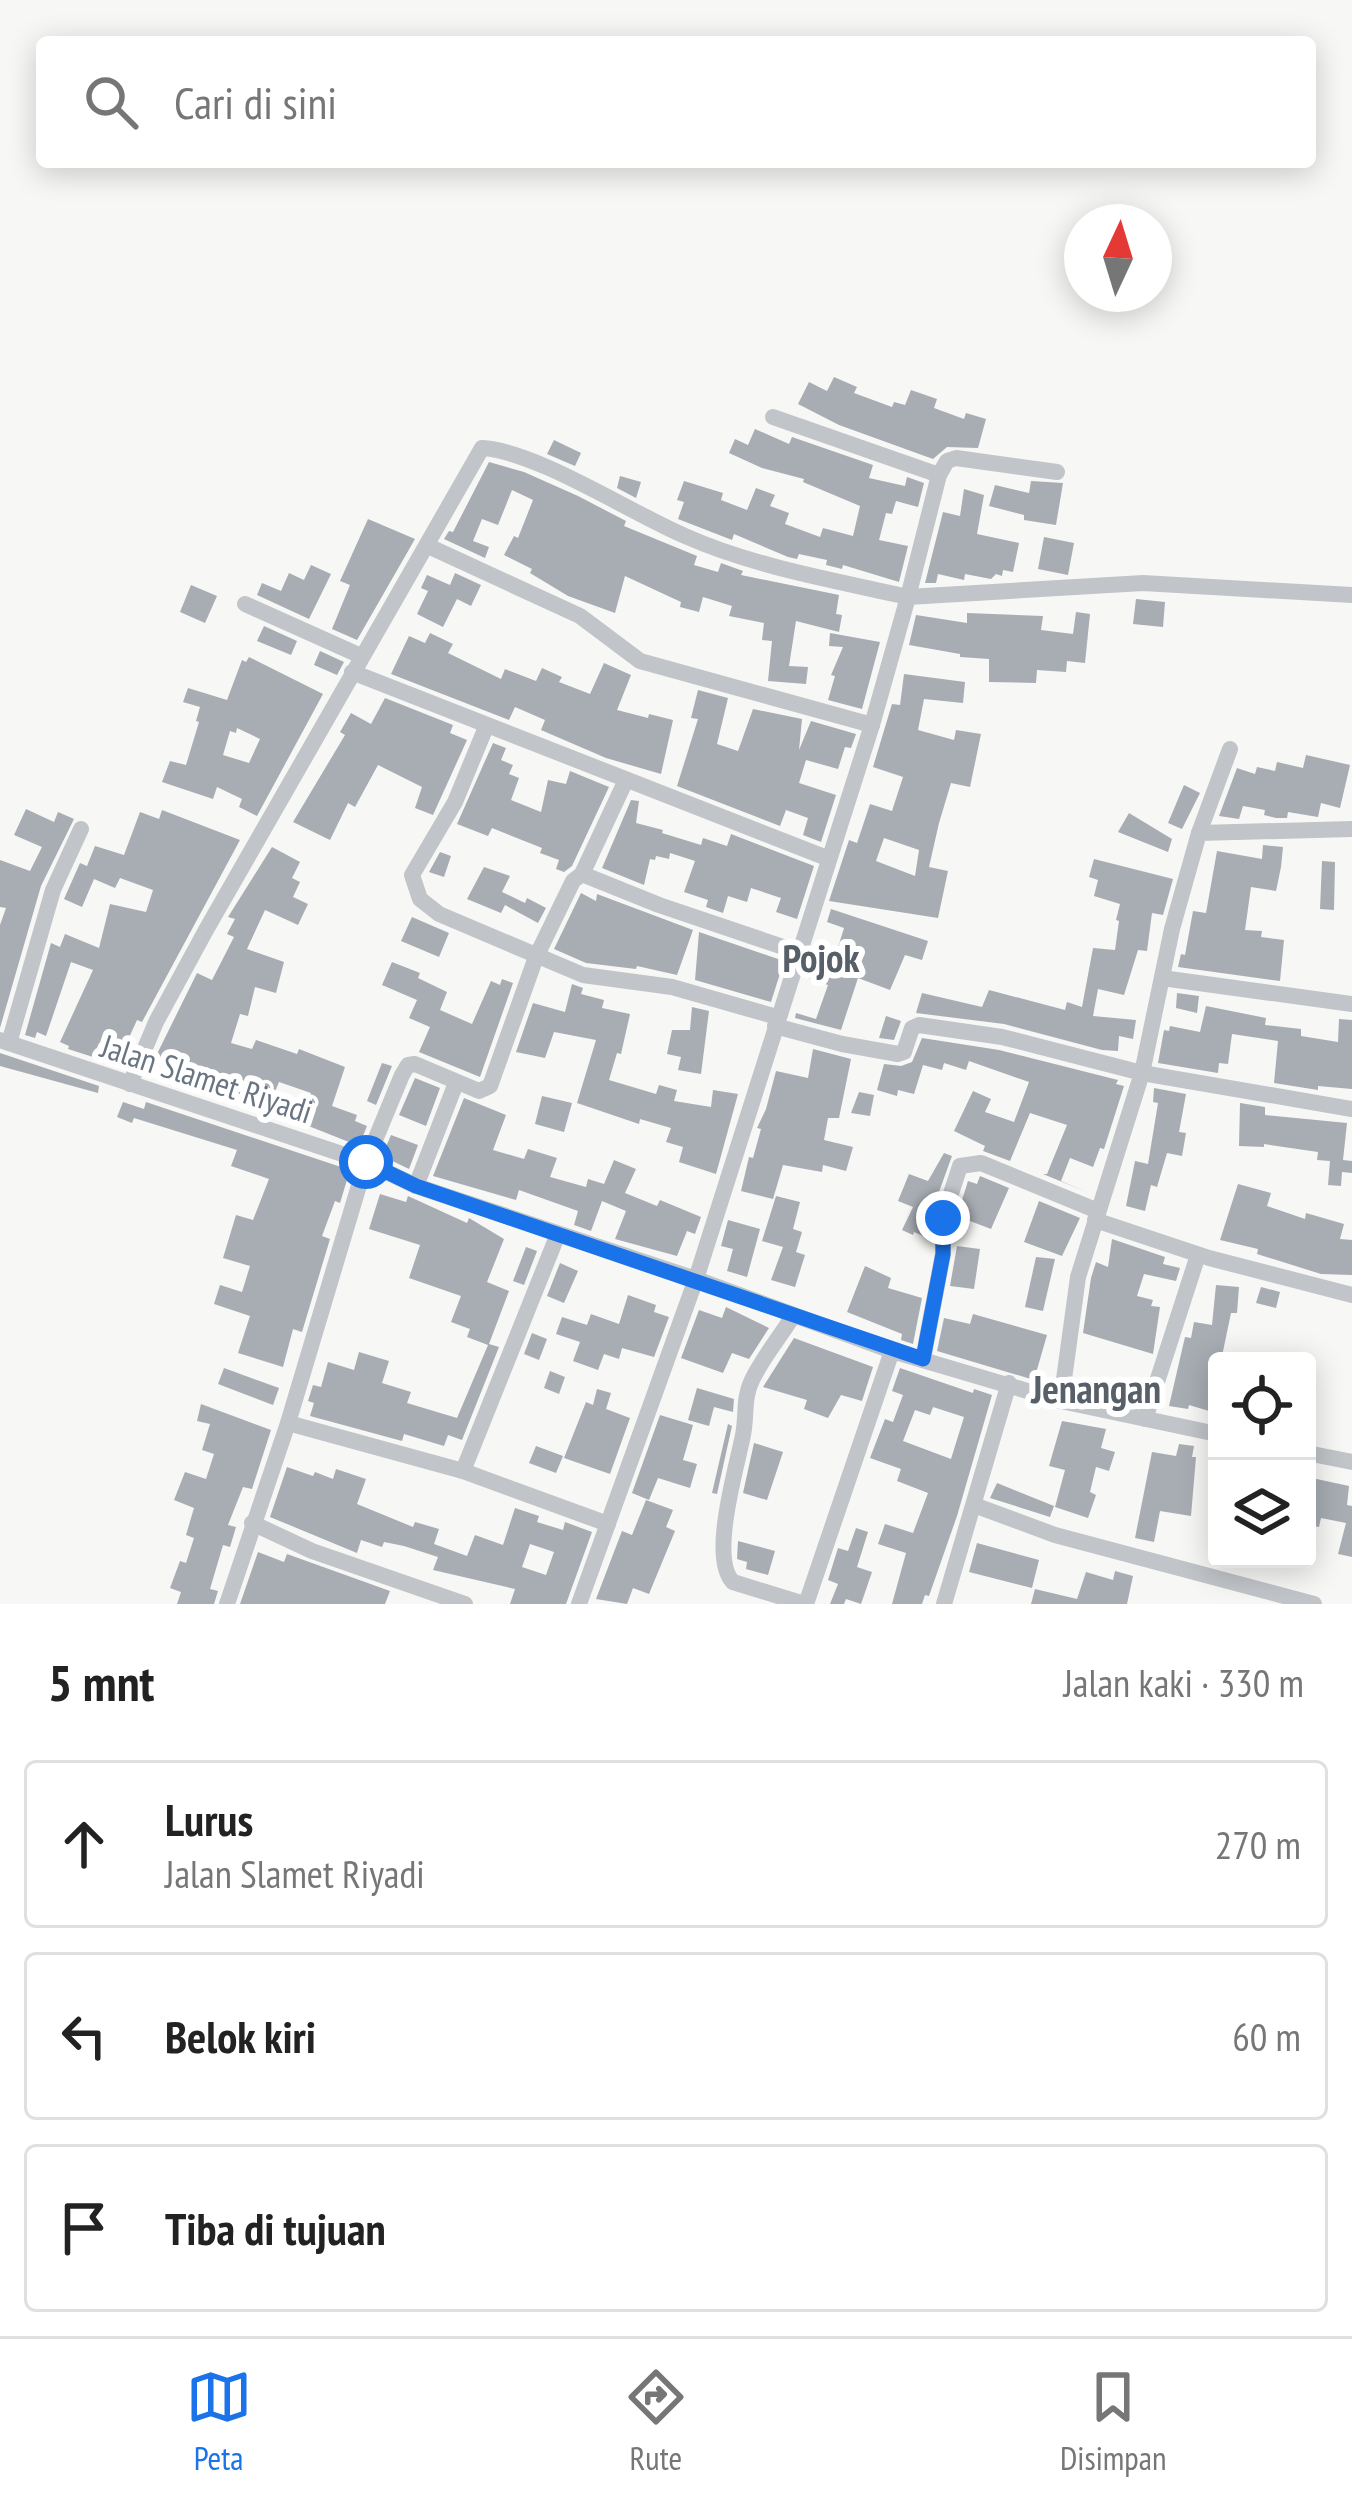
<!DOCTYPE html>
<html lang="id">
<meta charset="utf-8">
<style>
:root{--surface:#fff;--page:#f2f2f2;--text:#222;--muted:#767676;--line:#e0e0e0;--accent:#1a73e8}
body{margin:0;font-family:"PT Sans Narrow",sans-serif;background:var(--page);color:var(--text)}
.controls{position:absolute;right:36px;bottom:36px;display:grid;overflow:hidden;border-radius:12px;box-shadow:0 6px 30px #0003}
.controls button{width:108px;height:108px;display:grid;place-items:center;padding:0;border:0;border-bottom:3px solid var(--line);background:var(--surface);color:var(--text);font:60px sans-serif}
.compass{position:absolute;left:1064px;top:204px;width:108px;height:108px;border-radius:50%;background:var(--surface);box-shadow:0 6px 30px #0003;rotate:4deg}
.stop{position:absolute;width:36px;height:36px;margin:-27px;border:9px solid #1a73e8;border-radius:50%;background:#fff}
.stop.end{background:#1a73e8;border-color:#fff;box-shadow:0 3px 12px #0008}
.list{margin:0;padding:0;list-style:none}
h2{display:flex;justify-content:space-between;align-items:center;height:156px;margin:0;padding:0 48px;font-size:51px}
h2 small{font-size:39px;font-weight:400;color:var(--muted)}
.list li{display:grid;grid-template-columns:78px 1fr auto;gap:36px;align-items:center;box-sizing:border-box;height:168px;margin:0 24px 24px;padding:0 24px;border:3px solid var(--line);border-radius:12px}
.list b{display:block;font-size:45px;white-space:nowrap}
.list p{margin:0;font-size:39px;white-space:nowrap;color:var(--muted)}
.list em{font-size:39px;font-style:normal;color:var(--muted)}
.icon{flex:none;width:66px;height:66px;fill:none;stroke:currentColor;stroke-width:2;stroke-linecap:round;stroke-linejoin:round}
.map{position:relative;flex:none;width:1352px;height:1604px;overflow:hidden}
.search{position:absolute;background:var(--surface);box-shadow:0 6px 30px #0003;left:36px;right:36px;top:36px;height:132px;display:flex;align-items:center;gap:30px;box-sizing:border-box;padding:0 42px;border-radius:12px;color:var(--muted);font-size:45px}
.sheet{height:732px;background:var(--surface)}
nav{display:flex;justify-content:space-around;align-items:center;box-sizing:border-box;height:168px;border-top:3px solid var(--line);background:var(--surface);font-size:33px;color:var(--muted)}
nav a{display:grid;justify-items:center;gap:6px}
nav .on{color:var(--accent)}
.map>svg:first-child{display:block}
.building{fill:#a7adb3;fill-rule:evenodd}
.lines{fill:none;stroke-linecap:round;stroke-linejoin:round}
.minor{stroke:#c1c4c8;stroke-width:16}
.route{stroke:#1a73e8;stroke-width:15}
.labels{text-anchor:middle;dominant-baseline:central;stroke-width:12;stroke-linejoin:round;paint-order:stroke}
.street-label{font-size:33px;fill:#6a7582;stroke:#fff}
.quarter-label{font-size:39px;font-weight:bold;fill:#575f68;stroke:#fff}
</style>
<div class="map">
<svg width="1352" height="1604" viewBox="0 0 1352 1604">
<rect width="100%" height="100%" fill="#f7f7f5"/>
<g class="building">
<path d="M834,377L857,387L854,393L892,407L894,402L905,405L911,390L937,399L934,408L964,419L966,413L986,419L978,448L947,447L933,459L839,425L798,404L809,382L827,391Z"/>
<path d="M755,429L789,444L792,437L873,465L869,478L905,486L907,477L924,483L918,507L896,501L892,514L886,513L879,540L908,546L899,582L843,565L842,569L826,565L827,560L799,554L797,559L788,557L734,534L732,540L678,519L684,502L677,500L684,481L723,493L721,500L747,510L756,488L775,495L770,506L789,513L785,524L820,537L823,528L853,536L860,506L803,482L804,479L762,468L729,453L735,439L748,445Z"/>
<path d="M554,440L581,453L575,466L547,454Z"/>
<path d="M489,462L524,472L578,496L626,521L624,526L697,556L694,565L718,572L721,563L743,571L741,575L839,595L836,614L842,615L839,632L796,621L789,666L808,667L806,684L768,681L772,641L762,640L764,623L729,616L732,606L703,597L699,612L680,607L681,602L625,576L615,613L568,596L530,573L532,569L504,555L514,536L518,538L533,500L512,490L498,525L482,519L473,541L489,547L485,558L444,539L449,531L453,532Z"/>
<path d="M620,476L641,482L636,498L617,488Z"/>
<path d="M1031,481L1063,483L1056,525L1024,520V515L989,506L995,485L1029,493Z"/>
<path d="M964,489L984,495L977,534L1019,543L1013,572L1003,570L1002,576L996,574L991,579L965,574L964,580L938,574L936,583H925L943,512L960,516Z"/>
<path d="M368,519L415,539L357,640L332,629L350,585L340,581Z"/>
<path d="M1044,537L1074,543L1068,575L1038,569Z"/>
<path d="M311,565L331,574L309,619L257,595L262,583L281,591L289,573L304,580Z"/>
<path d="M455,573L481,585L471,606L457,599L443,627L417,614L428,591L421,588L427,575L450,585Z"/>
<path d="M191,585L217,596L205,623L180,612Z"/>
<path d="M1136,599L1165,602L1163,627L1133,624Z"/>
<path d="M1076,612L1090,614L1085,663L1067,661L1066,672L1037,670L1036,683L989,682V659L960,657V654L909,645L916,615L967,623V613L1043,616L1041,630L1073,634Z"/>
<path d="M264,626L297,641L291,655L257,641Z"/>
<path d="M430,633L453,644L448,653L501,679L505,669L536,681L542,668L562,677L559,682L590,694L604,663L631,675L617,710L648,718L649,714L673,720L661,774L606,758L541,730L545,720L515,707L509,720L391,674L409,636L425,643Z"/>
<path d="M830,633L880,642L862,709L828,700L835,676L831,675L843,647L829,646Z"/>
<path d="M320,651L344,662L337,675L314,665Z"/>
<path d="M249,657L323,694L257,816L239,807L242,799L217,787L213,799L162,782L170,761L186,765L199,722L196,721L200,707L183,702L188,688L227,700L242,660L246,662ZM237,728L260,739L249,763L223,755L230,731L236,733Z"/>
<path d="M904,674L965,682L963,703L924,699L918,730L954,740L956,730L981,734L970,787L951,783L939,823L929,867L948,871L938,918L829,901L849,840L857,843L870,804L892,811L903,777L873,767L892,704L900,705ZM884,838L919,850L915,876L876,861Z"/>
<path d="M698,690L728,698L717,744L738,751L753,709L802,719L799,750L811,721L856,734L851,748L845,747L838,769L806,760L799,783L836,795L821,842L803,835L808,818L786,810L780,826L677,786L698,719L691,718Z"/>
<path d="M385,698L453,725L450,733L467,740L433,815L415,808L422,787L378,765L355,807L348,803L330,840L293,822L345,735L340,732L351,713L371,724Z"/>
<path d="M493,743L506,748L501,760L513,765L509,774L519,778L511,800L541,812L548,780L566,784L570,771L609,787L572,866L564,872L556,869L559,860L540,853L542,848L492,828L488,836L457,824Z"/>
<path d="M1306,755L1350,765L1340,808L1321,803L1318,817L1288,812L1287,818H1276L1264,815L1265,810L1243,806L1239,819L1219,816L1237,768L1255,774L1257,767L1275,771L1277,762L1303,768Z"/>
<path d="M1184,785L1200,793L1182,829L1168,823Z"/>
<path d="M631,800L639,801L636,823L663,830L662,833L701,845L703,838L727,846L731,834L814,866L797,919L776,912L781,898L751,888L747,902L728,896L723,913L706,907L708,900L684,892L695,861L670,853L669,859L656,856L655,860L650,859L644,885L602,868Z"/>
<path d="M26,809L54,822L58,812L74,819L41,886L0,1028V925L6,908L0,907V860L30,871L42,847L14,835Z"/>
<path d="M162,810L240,840L142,1022L137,1020L122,1053L99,1043L93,1057L68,1049L69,1046L60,1042L93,970L71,962L46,1036L37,1032L35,1038L25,1035L51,943L60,947L65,934L99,948L110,904L146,912L153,890L120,878L115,888L94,879L82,907L64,899L80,863L87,866L95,846L124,855L140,812L159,819Z"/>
<path d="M1129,813L1172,839L1168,852L1118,832Z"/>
<path d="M1263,845L1283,847L1281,867L1276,891L1251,887L1245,930L1262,931L1261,937L1284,940L1280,981L1178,967L1181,954L1185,955L1193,911L1206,913L1217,851L1262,859Z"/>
<path d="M272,847L300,862L292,878L300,882L293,897L308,904L298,925L265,910L247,949L284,962L276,993L255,987L248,1016L240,1014L231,1043L252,1049L256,1040L297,1054L299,1049L345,1067L332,1106L357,1115L355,1121L367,1126L359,1146L301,1123L311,1093L279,1082L269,1106L235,1093L232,1100L213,1094L212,1097L195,1092L197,1085L172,1076L176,1066L155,1058L197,973L212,980L234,937L227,934L235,919L228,917Z"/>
<path d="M440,852L451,856L444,877L429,872Z"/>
<path d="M1094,859L1173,879L1163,915L1152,913L1147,951L1138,950L1124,995L1098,989L1093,1016L1136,1020L1133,1039L1119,1036L1118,1051L1102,1050L1004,1024L916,1013L922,993L982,1007L989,990L1065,1010L1067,1002L1082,1007L1093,948L1115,950L1119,921L1116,920L1120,904L1094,896L1098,880L1089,877Z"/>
<path d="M1322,861L1335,862L1334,910L1320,909Z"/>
<path d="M484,867L510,876L502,892L525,903L527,898L546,908L538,923L505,905L501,913L467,899Z"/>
<path d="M581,893L596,901L597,894L693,930L677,975L637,966L636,969L586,963L554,949Z"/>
<path d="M831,909L928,941L922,960L905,955L890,990L858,978L841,1030L795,1018L796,1013L816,1019L828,985L805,977L809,966L830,973L844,928L827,922Z"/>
<path d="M412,917L449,933L439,957L401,941Z"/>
<path d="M699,932L784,961L771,1002L695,980Z"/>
<path d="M392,962L420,973L418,978L447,992L440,1010L472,1024L491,981L500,985L502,979L513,983L480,1077L419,1052L430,1027L409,1018L417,1000L382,985Z"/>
<path d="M572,984L583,988L581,994L604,1000L602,1008L630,1014L621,1054L617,1053L609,1080L656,1094L659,1085L677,1090L674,1101L711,1107L713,1090L738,1094L716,1174L679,1162L683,1147L666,1142L671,1128L640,1119L639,1124L577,1103L596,1040L554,1032L545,1058L516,1052L533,1003L565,1012Z"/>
<path d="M1177,993L1199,996L1197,1013L1176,1008Z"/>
<path d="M1206,1006L1266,1018L1265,1025L1301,1029V1036L1338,1042L1339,1019L1352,1020V1089L1318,1086V1090L1274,1083L1278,1041L1232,1034L1228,1064L1219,1063L1218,1073L1158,1063L1164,1030L1169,1031L1170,1026L1200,1032Z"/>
<path d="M692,1007L709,1011L701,1074L678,1070L681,1057L667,1054L672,1030H690Z"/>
<path d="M886,1016L901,1021L894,1040L879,1038Z"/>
<path d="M922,1038L999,1050L1118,1080L1116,1084L1124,1086L1104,1149L1100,1148L1093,1167L1070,1158L1061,1181L1089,1193L1043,1174H1047L1067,1125L1030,1113L1010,1161L983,1151L985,1146L954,1131L973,1091L991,1099L985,1112L1014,1122L1029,1082L969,1061L966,1070L944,1063L942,1070L923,1065L914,1094L898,1090L897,1096L877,1090L884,1064L901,1066L912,1062Z"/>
<path d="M813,1049L851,1059L839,1118H828L824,1140L853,1147L846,1171L823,1165L822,1172L783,1165L773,1199L741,1191L749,1157L753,1158L761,1129L757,1128L766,1109L776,1071L808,1078Z"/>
<path d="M0,1053L99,1086L98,1093L0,1066Z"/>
<path d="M382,1063L392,1066L376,1105L367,1101Z"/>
<path d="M415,1078L440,1088L426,1126L399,1115Z"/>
<path d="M1154,1088L1186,1094L1179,1132L1186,1133L1182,1156L1167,1153L1157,1187L1151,1185L1145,1211L1126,1206L1135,1161L1148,1164L1158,1103L1153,1102Z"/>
<path d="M859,1092L874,1095L870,1116L851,1113Z"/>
<path d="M542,1096L572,1103L564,1132L535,1124Z"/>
<path d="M464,1098L506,1115L493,1150L524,1159L528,1149L557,1158L550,1177L586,1187L588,1179L604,1184L614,1160L636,1169L625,1193L657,1206L660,1200L701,1217L695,1234L687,1231L677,1256L615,1239L626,1211L602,1201L591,1231L574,1225L578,1211L519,1190L516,1200L433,1176Z"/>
<path d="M123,1102L144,1109L146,1102L350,1170L340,1203L335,1201L322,1236L330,1239L302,1332L293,1329L283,1367L238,1353L250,1316L214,1304L220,1285L242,1292L250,1266L223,1258L236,1215L253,1220L269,1179L231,1166L237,1150L134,1118L132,1123L117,1117Z"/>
<path d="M1240,1103L1265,1107V1115L1347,1123L1343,1160L1352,1161V1173L1342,1172L1341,1186L1328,1185L1330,1161L1317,1160L1318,1152L1264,1144V1147L1239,1146Z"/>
<path d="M391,1135L418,1145L409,1169L382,1156Z"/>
<path d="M944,1153L952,1156L931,1214L930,1239L914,1232L913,1235L902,1230L913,1207L898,1201L909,1174L928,1181Z"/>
<path d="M980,1176L1009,1188L991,1229L957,1216L968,1181L977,1184Z"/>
<path d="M1238,1184L1271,1193L1267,1206L1305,1219L1306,1213L1344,1224L1340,1239L1352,1240V1275L1321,1274L1257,1254L1258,1249L1220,1240Z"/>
<path d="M380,1194L406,1202L408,1196L467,1223L469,1218L504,1239L487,1282L509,1291L489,1344L499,1347L462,1440L448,1435L444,1446L404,1434L402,1441L310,1416L314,1403L308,1401L313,1385L321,1387L328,1362L354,1370L359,1352L389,1361L382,1383L411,1392L407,1403L457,1418L488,1345L467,1337L470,1329L451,1322L461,1296L409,1278L420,1245L369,1229Z"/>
<path d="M776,1196L800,1202L793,1229L802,1232L796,1252L805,1255L795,1287L771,1280L783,1247L762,1241Z"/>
<path d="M1039,1201L1080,1218L1062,1256L1024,1242Z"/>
<path d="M728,1220L760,1229L747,1277L727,1271L733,1249L721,1246Z"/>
<path d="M1112,1239L1165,1257L1163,1264L1180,1268L1176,1281L1144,1274L1137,1296L1153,1300L1151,1306L1160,1307L1153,1354L1083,1333L1091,1278L1096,1262L1108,1267Z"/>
<path d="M957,1246L980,1249L974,1289L950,1286Z"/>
<path d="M526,1247L537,1251L524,1285L513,1281Z"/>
<path d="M1036,1257L1055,1259L1043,1311L1025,1307Z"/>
<path d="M560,1263L578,1271L564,1303L547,1296Z"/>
<path d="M865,1266L891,1278L888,1288L922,1298L913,1344L901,1340L902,1334L847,1312Z"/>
<path d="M1216,1285L1239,1287L1237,1313H1231L1221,1361H1217L1212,1388L1216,1389L1209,1411L1189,1405L1188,1409L1169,1406L1185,1337L1191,1338L1194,1322L1212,1325Z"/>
<path d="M1261,1287L1280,1292L1276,1308L1256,1303Z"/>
<path d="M628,1295L656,1305L654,1312L669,1317L654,1357L622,1348L619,1359L604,1354L598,1370L573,1361L580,1342L556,1334L562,1317L587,1325L591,1314L619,1324Z"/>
<path d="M726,1307L769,1328L749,1359L732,1353L723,1373L681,1358L699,1310L722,1318Z"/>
<path d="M973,1314L1047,1335L1034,1380L937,1351L944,1318L970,1324Z"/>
<path d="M532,1333L547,1339L539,1360L524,1354Z"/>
<path d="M794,1338L873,1367L862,1401L841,1395L828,1418L804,1409L807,1400L763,1387Z"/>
<path d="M224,1368L279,1388L273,1405L218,1384Z"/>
<path d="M900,1368L973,1393L974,1389L992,1395L957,1516L929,1596L925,1595L922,1604H892L906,1553L878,1544L885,1524L913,1533L928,1493L897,1481L901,1469L870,1458L885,1419L893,1422L903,1395L892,1391ZM933,1407L964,1417L951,1459L903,1441L915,1410L930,1415Z"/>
<path d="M550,1371L565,1377L559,1394L544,1388Z"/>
<path d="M697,1388L734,1399L733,1412L714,1407L709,1426L688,1420Z"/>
<path d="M597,1389L611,1393L606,1409L630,1418L610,1474L564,1458L586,1402L593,1405Z"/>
<path d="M201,1404L271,1430L252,1489L243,1487L228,1525L236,1527L230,1547L223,1545L210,1589L218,1591L214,1604H177L181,1592L170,1588L180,1561L186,1563L194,1538L186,1535L194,1508L174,1500L185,1472L206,1479L214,1454L202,1450L210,1424L197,1421Z"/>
<path d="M660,1415L693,1425L683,1460L697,1464L690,1488L658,1478L649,1500L632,1493Z"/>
<path d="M1062,1421L1106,1429L1101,1448L1115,1452L1109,1471L1096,1467L1090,1492L1096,1495L1088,1518L1055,1507L1065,1470L1049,1466Z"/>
<path d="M728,1424L732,1426L717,1494L712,1493Z"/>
<path d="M754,1443L783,1452L767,1500L743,1493Z"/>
<path d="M1179,1444L1194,1446L1192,1457H1196L1191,1516L1160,1511L1154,1542L1135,1538L1152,1452L1176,1456Z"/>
<path d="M536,1446L563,1456L556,1473L529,1463Z"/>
<path d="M287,1467L313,1476L315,1472L333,1479L336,1469L366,1479L357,1504L413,1527L415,1522L439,1529L434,1544L467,1556L475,1535L503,1545L515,1508L539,1516L537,1522L563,1530L565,1522L592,1532L566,1604H510L515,1589L433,1570L438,1557L404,1546L384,1542L382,1547L361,1540L357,1553L270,1517ZM530,1544L554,1552L546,1575L522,1567Z"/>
<path d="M1312,1478L1349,1486L1347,1505L1352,1506V1557L1338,1554L1346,1523L1321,1518L1319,1527L1307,1525V1482Z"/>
<path d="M997,1483L1054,1506L1050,1517L990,1498Z"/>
<path d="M646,1500L673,1510L666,1527L675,1531L649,1594L633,1588L627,1604L596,1599L622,1531L632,1535Z"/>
<path d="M856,1528L868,1532L857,1567L872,1572L861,1604L846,1599L844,1604H830L838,1584L828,1580L838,1548L848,1551Z"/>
<path d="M738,1541L775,1551L768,1575L746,1569L747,1562L737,1559Z"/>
<path d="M977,1543L1039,1560L1032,1588L969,1572Z"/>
<path d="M258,1552L284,1562L287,1554L390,1591L385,1604H240Z"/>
<path d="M1115,1571L1133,1576L1127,1604H1031L1035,1589L1077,1599L1086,1572L1113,1580Z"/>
</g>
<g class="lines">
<g class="minor">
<path d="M773,417L939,475"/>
<path d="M428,546L580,616L640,661L872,725"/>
<path d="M245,604L361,656"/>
<path d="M352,672L827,858"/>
<path d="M486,727L455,802L412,875L420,899L439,914L583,975L672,987L777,1017"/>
<path d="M1199,833L1230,749"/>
<path d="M582,874L659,905L798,952"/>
<path d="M1162,978L1352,1004"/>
<path d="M775,1026L842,1044L898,1054L904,1052L912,1028L919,1025L1002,1037L1142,1073L1352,1109"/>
<path d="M0,1040L366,1162L416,1186L696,1279L892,1351L1061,1401L1217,1434"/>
<path d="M9,1043L53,890L81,829"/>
<path d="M130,1084L156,1022L206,930L482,448C536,451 631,513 685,536C755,567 833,580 908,597L939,475L947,461L956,458L1057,472"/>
<path d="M416,1186L456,1083"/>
<path d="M1095,1220L1209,1258L1352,1295"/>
<path d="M793,1316C780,1337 763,1357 752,1380C743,1398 747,1415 743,1435C737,1467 709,1558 733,1582L804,1604"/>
<path d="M923,1359L943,1254V1218L960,1166L981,1163L1098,1211"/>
<path d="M1061,1401L1078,1277L1142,1073L1172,929L1199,833L1352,829"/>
<path d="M1145,1419L1198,1255"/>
<path d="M288,1423L463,1471L608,1524"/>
<path d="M1307,1453L1352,1462"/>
<path d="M463,1471L558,1234"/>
<path d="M974,1505L1055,1535L1314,1604"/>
<path d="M252,1523L312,1551L465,1604"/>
<path d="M227,1604L288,1423L366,1162L402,1075L408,1065L415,1064L479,1091L490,1086L536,957L573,881L582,874L626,780"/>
<path d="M579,1604L696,1279L872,725L908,597L1143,583L1352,595"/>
<path d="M806,1604L892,1351"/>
<path d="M944,1604L1009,1383"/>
</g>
</g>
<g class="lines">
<path class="route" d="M366,1162L416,1186L923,1359L943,1254V1218"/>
</g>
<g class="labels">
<g class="street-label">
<text transform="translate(207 1078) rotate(18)">Jalan Slamet Riyadi</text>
</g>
<g class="quarter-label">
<text x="821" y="957">Pojok</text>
<text x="1096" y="1388">Jenangan</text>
</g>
</g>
</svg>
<div class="controls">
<button><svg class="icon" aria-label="locate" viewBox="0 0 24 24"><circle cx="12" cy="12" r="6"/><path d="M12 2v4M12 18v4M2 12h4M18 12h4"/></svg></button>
<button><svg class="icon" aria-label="layers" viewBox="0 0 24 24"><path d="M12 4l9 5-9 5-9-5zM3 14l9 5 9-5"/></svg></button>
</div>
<svg class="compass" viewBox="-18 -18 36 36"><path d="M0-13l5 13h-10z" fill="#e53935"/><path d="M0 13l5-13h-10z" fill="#767676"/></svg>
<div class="stop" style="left:366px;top:1162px"></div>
<div class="stop end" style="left:943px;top:1218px"></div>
<div class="search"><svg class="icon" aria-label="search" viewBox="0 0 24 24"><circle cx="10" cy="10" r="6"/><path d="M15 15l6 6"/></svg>Cari di sini</div>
</div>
<section class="sheet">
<h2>5 mnt<small>Jalan kaki · 330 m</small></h2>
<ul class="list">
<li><svg class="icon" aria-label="ahead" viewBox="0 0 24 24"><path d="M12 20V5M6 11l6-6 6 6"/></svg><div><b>Lurus</b><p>Jalan Slamet Riyadi</p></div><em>270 m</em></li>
<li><svg class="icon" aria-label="left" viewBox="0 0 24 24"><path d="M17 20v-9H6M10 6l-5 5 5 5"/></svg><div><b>Belok kiri</b></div><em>60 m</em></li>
<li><svg class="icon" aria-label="arrive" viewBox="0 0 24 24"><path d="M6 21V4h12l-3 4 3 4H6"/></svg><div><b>Tiba di tujuan</b></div></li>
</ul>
</section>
<nav>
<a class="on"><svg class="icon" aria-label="map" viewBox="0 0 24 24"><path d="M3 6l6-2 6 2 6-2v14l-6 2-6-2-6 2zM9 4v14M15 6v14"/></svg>Peta</a>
<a><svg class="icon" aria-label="directions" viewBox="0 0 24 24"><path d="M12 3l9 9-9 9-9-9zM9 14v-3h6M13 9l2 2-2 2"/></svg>Rute</a>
<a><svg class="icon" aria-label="saved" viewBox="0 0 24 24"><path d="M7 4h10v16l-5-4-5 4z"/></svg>Disimpan</a>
</nav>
